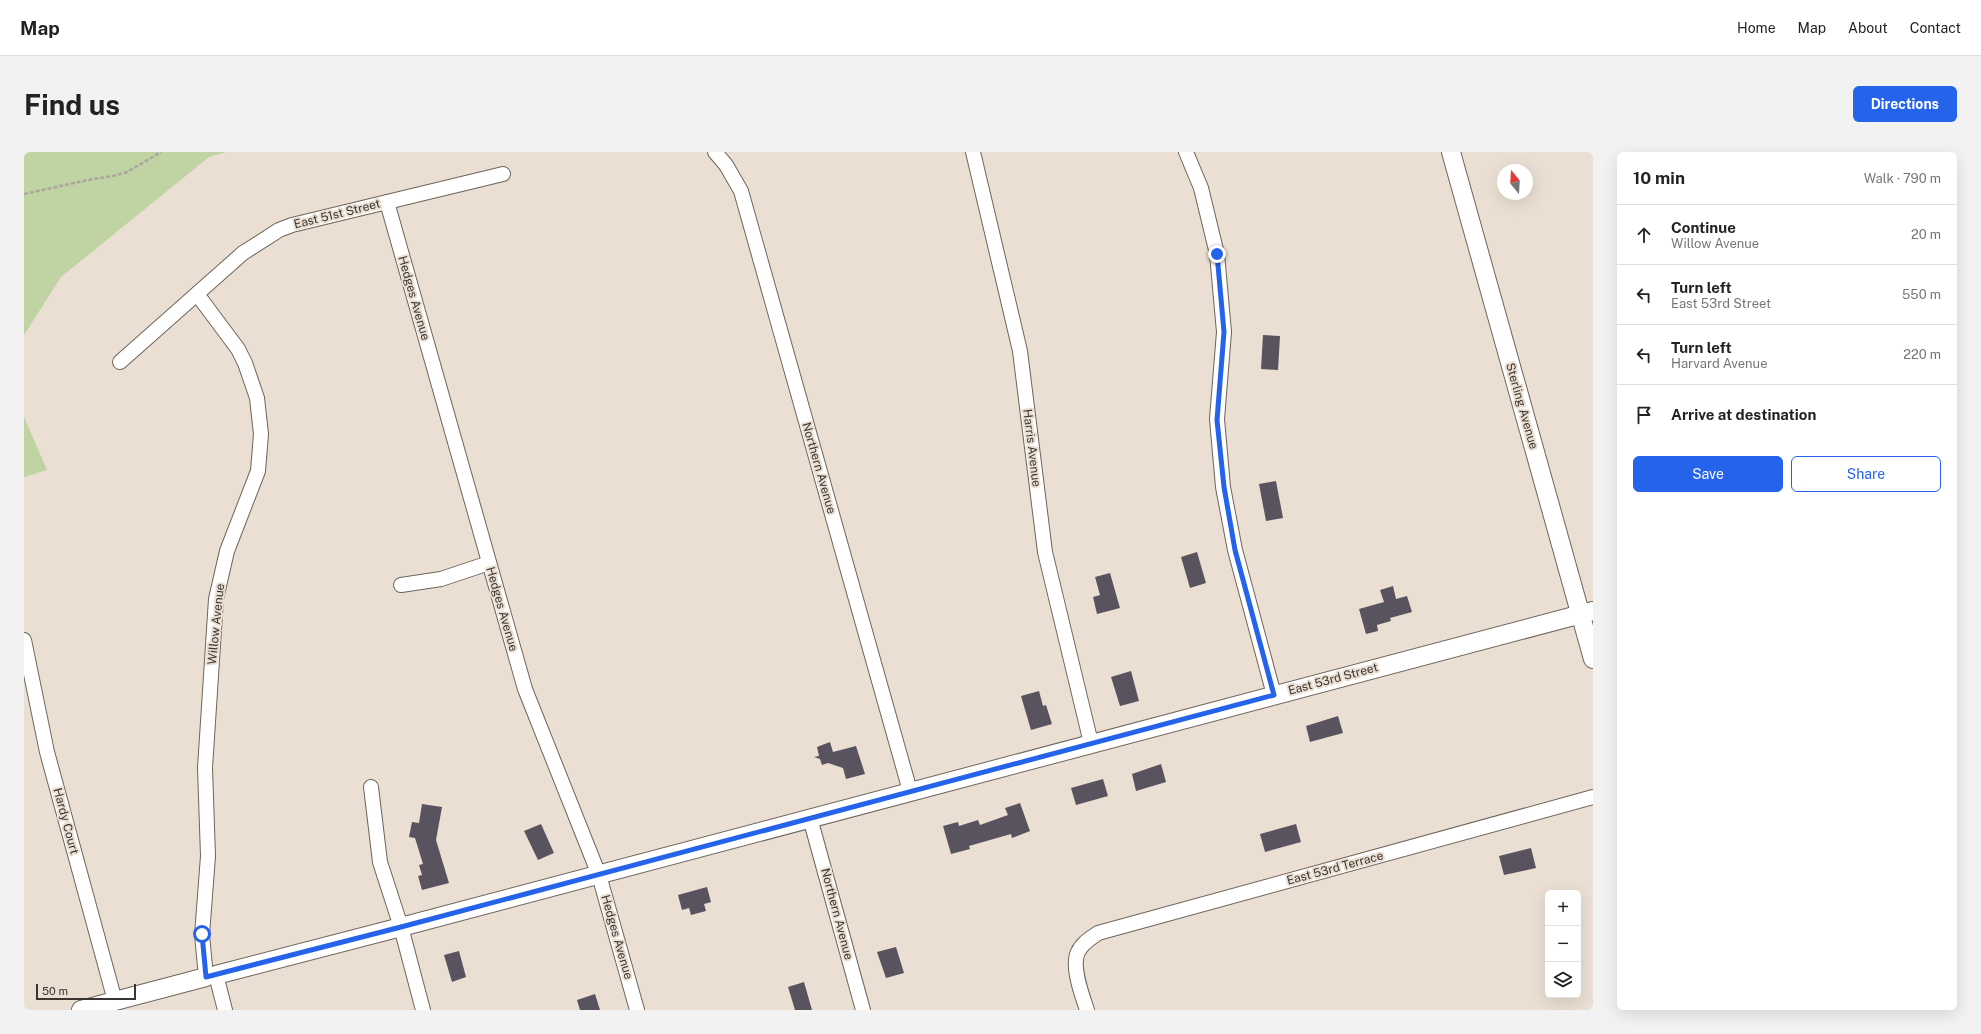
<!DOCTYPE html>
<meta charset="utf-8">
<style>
:root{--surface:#fff;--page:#f2f2f2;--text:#222;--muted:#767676;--line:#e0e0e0;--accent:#2563eb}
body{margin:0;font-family:"Public Sans",sans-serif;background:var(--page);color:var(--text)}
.controls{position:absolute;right:12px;bottom:12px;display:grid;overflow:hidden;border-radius:6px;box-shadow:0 4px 16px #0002}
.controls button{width:36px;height:36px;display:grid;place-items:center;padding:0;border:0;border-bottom:1px solid var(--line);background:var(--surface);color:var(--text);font:20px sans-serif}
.compass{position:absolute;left:1473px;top:12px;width:36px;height:36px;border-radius:50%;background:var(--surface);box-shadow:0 4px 16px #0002;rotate:342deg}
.scale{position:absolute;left:12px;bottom:10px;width:100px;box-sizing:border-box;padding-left:4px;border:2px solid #3a3531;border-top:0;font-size:11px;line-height:14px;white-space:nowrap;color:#3a3531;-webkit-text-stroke:3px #eadfd2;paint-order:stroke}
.stop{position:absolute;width:12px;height:12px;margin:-9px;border:3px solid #2563eb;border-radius:50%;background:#fff}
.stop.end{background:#2563eb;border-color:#fff;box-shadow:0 1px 4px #0008}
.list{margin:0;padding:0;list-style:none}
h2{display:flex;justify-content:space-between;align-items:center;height:52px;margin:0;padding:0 16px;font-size:17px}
h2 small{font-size:13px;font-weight:400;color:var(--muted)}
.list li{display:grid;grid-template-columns:26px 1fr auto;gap:12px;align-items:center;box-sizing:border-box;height:60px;padding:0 16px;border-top:1px solid var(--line)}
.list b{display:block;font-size:15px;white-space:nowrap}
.list p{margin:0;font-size:13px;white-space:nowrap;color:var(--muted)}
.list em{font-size:13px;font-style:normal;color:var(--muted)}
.actions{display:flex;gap:8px;padding:12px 16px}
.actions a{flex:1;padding:9px 0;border:1px solid var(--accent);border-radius:6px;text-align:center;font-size:14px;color:var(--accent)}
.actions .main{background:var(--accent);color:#fff}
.icon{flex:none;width:22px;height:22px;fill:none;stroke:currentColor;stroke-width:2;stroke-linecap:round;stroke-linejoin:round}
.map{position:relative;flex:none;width:1569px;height:858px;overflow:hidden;border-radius:6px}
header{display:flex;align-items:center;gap:24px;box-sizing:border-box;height:56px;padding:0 20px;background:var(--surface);border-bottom:1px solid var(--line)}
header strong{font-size:19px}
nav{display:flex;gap:22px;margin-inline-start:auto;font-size:14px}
.intro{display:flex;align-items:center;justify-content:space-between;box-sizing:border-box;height:96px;padding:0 24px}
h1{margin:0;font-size:28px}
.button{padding:10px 18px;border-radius:6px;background:var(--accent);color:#fff;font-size:14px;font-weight:700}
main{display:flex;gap:24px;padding:0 24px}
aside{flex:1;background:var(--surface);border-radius:6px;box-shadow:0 4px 16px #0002}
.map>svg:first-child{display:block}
.green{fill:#c0d3a3}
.building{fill:#59535f}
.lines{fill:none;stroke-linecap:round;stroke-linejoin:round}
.minor-casing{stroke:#6f645a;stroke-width:16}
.tertiary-casing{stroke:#6f645a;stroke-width:20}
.path{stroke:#ada59b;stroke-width:2.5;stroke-dasharray:4 2;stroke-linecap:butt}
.minor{stroke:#fff;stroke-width:14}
.tertiary{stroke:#fff;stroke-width:18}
.route{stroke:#2563eb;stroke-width:5}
.labels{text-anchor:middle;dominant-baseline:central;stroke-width:4;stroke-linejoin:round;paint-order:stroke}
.street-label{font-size:12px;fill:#3a3531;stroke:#eadfd2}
</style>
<header>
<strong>Map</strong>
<nav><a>Home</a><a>Map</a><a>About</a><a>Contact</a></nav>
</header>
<div class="intro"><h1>Find us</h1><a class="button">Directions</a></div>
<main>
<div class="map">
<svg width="1569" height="858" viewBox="0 0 1569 858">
<rect width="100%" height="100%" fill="#eadfd2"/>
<g class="green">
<path d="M0,0H202L185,5L37,125L0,183Z"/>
<path d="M0,265L23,318L0,325Z"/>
</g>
<g class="building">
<path d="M1239,183L1256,184L1254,218L1237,217Z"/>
<path d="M1252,329L1259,366L1242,369L1235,332Z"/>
<path d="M1173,400L1182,431L1166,436L1157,405Z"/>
<path d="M1086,421L1096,456L1073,462L1069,445L1076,443L1071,425Z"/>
<path d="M1369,434L1372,447L1383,444L1388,460L1366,466L1367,469L1353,473L1354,479L1342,482L1335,457L1360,450L1356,438Z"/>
<path d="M1107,519L1115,549L1096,554L1087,525Z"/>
<path d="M1015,539L1019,554L1022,553L1028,572L1007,578L997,544Z"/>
<path d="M1314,564L1319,581L1286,590L1282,574Z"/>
<path d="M806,590L809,600L832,594L841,622L822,627L819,616L804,611L798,613L796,607L790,605L795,604L793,595Z"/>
<path d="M1137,612L1142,630L1112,639L1108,622Z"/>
<path d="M1079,627L1084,644L1052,653L1047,636Z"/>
<path d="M996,651L1006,679L988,686L987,682L945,694L946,697L927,702L919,674L934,670L935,674L954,668L956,673L984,663L981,656Z"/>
<path d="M398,652L418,655L412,688L425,731L398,738L394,724L398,723L395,713L399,712L391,686L385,685L388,670L395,671Z"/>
<path d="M517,672L530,701L514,708L500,679Z"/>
<path d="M1272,672L1277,690L1241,700L1236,682Z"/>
<path d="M1507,696L1512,716L1480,723L1475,704Z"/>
<path d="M683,735L687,750L680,752L682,759L667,763L665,756L658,758L654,743Z"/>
<path d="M872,795L880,821L862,826L853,800Z"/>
<path d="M435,799L442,825L428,830L420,803Z"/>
<path d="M780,830L788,858H771L764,835Z"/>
<path d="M571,842L576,858H556L553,848Z"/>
</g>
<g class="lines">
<defs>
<g id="minor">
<path d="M691,0L702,13L717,39L886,639"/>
<path d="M949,0L996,199L1021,400L1067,591"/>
<path d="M1162,0L1177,36L1193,102L1200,180L1193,267L1199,335L1211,398L1250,543"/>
<path d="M363,50L501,537L575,723L613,858"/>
<path d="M173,142L214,197L221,211L233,246L237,282L234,319L203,399L192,447L181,616L184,704L178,783L182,825L192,823L201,858"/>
<path d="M96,210L219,101L255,78L268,73L479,22"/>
<path d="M377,433L417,427L465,411"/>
<path d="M0,488L23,600L91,849"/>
<path d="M347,635L356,710L377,775L399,858"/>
<path d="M786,666L839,858"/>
<path d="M1063,858C1058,843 1047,814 1054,800C1058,791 1067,786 1074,781L1569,645"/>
</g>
<g id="tertiary">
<path d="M1427,0L1569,507"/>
<path d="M192,823L377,775L1569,459"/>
<path d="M57,858L182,825"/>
</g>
</defs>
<use href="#minor" class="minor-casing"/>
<use href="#tertiary" class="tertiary-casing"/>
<path class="path" d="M0,42L64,28L89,24L103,20L137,0"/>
<use href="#minor" class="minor"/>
<use href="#tertiary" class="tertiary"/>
</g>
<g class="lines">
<path class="route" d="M178,782L182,825L377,775L1250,543L1211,398L1200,335L1193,268L1200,180L1193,102"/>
</g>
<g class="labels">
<g class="street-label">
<text transform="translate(313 62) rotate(-14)">East 51st Street</text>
<text transform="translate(390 146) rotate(74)">Hedges Avenue</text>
<text transform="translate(1498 254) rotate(74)">Sterling Avenue</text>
<text transform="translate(1008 296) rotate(83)">Harris Avenue</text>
<text transform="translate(795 316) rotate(74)">Northern Avenue</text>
<text transform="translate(478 457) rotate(74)">Hedges Avenue</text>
<text transform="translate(192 472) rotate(-84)">Willow Avenue</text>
<text transform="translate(1309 527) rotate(-15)">East 53rd Street</text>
<text transform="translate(42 669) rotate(75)">Hardy Court</text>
<text transform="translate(1311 716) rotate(-15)">East 53rd Terrace</text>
<text transform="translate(813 762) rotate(75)">Northern Avenue</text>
<text transform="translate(593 785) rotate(74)">Hedges Avenue</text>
</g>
</g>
</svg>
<div class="controls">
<button>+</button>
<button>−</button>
<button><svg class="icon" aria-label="layers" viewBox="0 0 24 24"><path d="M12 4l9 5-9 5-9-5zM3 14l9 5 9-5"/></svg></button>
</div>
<svg class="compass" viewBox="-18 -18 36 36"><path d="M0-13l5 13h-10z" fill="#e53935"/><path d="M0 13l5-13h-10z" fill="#767676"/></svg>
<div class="scale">50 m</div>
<div class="stop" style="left:178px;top:782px"></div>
<div class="stop end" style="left:1193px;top:102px"></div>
</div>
<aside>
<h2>10 min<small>Walk · 790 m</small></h2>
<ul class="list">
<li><svg class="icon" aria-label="ahead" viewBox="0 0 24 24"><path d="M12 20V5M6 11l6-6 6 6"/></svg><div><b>Continue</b><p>Willow Avenue</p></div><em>20 m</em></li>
<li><svg class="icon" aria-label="left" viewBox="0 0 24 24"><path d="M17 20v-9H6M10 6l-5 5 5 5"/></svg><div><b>Turn left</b><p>East 53rd Street</p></div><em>550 m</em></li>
<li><svg class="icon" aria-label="left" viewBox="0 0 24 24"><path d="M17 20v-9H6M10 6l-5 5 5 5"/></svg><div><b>Turn left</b><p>Harvard Avenue</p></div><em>220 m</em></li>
<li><svg class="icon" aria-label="arrive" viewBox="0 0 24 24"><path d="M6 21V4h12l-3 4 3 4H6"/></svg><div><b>Arrive at destination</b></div></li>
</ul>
<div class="actions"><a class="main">Save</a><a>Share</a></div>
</aside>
</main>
